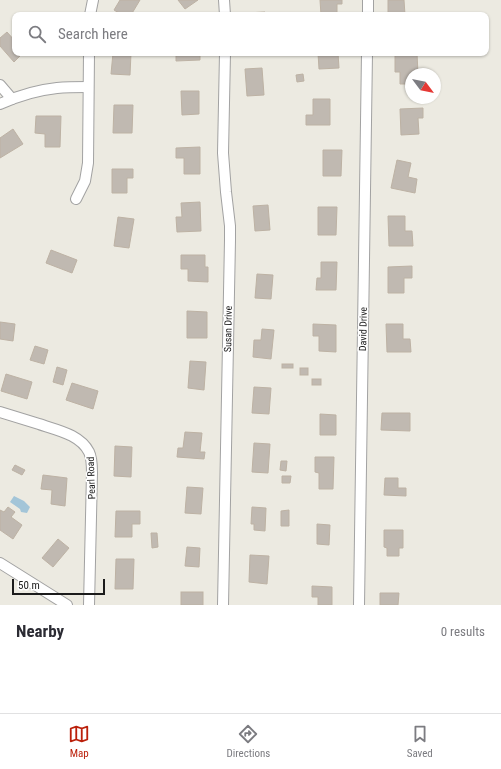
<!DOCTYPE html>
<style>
:root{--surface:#fff;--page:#f2f2f3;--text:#2b2b33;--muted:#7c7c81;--line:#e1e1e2;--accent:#bb200b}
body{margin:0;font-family:"Roboto Condensed",sans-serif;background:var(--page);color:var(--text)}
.compass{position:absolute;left:405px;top:68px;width:36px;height:36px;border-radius:50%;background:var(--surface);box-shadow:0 1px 3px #0004;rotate:122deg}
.scale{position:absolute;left:12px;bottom:10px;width:93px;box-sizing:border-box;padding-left:4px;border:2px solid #1b1b1b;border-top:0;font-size:11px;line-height:14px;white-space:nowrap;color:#1b1b1b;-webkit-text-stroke:3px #fff;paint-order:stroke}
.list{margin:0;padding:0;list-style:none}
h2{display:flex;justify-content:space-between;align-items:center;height:52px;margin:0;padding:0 16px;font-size:17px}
h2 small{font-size:13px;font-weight:400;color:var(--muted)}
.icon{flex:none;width:22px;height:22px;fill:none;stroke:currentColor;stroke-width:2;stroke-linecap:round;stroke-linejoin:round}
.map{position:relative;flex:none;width:501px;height:605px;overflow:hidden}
.search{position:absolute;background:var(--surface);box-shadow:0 1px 3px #0004;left:12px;right:12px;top:12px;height:44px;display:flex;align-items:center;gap:10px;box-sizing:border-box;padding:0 14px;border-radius:8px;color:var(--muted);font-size:15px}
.sheet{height:108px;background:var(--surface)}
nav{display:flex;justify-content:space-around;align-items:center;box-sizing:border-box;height:56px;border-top:1px solid var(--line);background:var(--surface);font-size:11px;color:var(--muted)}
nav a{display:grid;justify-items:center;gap:2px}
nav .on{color:var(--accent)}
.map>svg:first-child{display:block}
.water{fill:#a3c5d8}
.building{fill:#c0b9b1;stroke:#bdb2a4}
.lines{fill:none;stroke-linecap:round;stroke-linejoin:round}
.minor-casing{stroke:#a2a2a2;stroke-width:12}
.minor{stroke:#fff;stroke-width:10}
.labels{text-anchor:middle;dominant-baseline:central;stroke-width:3;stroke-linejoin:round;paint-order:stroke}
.street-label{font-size:10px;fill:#1b1b1b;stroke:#fff}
</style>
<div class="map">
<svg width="501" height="605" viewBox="0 0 501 605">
<rect width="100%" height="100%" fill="#eceae1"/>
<path class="water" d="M14,496L24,501L30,507L27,513L21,512L20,509L10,502Z"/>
<g class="building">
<path d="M120,0H140L131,15H122L114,10Z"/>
<path d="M178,0H198L185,9Z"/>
<path d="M320,0H342V4H337V15H321Z"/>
<path d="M388,0H404L405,15H388Z"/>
<path d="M265,12V15H246V13Z"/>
<path d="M7,32L15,41V53H23L14,62L0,46V38Z"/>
<path d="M113,53H131L130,75L111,74Z"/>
<path d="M176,53H200V60L176,61Z"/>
<path d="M318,53H338L339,68L319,69Z"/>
<path d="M417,53L418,74H411V84H400V72H395V54Z"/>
<path d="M262,68L264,95L247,96L245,69Z"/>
<path d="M303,74L304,81L297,82L296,75Z"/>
<path d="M181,91H199V114L182,115Z"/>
<path d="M313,99H330V125H306V115H313Z"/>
<path d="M114,105H133L132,133H113Z"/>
<path d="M423,108V118H418L419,134L401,135L400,109Z"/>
<path d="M36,116H61L60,147H45V134L35,133Z"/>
<path d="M13,129L23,144L0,158V138Z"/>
<path d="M200,147V174H184V158H176V148Z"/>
<path d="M323,150H342L341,176H323Z"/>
<path d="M397,160L411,163L408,177L417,179L415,193L391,188Z"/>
<path d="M112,169H133V178H127V193H112Z"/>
<path d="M200,202L201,231L177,232L176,217H182L181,203Z"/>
<path d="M268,205L270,230L255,231L253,206Z"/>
<path d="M318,207H337L336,235H318Z"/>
<path d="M388,216H405V231H412L413,246H389Z"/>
<path d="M118,217L134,219L129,248L114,246Z"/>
<path d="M51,250L77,260L72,273L46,263Z"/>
<path d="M181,255H205V267H208V282L188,281V269H181Z"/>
<path d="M321,262H337L336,290H316L317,278H321Z"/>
<path d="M412,266V278H404V293H388V267Z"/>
<path d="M257,274L273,275L271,299L255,298Z"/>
<path d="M187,311L207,312V338H187Z"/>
<path d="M0,322L15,324L13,341L0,339Z"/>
<path d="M313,324L336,325V352L319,351V336H313Z"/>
<path d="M386,324H403V339H410L411,352H387Z"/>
<path d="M262,329L274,330L271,359L253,357L254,340H261Z"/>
<path d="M35,346L48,350L44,364L30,360Z"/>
<path d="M190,361L206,362L204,390L188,388Z"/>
<rect x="282" y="364" width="11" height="4"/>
<path d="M57,367L67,370L63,385L53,382Z"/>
<rect x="300" y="368" width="8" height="7"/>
<path d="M6,374L32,382L27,399L1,391Z"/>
<rect x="312" y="379" width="9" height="6"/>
<path d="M72,383L98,391L93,409L66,400Z"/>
<path d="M254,387L271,388L269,414L252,413Z"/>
<path d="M382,413H410V431L381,430Z"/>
<path d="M320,414L336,415V435H320Z"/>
<path d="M185,432L202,433L200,452H205L204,459L177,457L178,448H183Z"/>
<path d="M254,443L270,444L268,473L252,472Z"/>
<path d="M115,446L132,447L131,477L114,476Z"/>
<path d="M315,457H334L333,489H319V473L315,472Z"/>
<path d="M281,461H287L286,471L280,470Z"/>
<path d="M15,465L25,470L22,475L12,470Z"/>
<path d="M43,475L67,478L65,506L51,504L52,490L41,489Z"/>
<path d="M282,476H291L290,483H282Z"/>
<path d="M385,478H398V488H406V496L384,495Z"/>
<path d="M187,487L203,488L201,514L185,513Z"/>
<path d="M8,507L15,512L11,517L22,525L13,539L0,530V510L4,512Z"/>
<path d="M252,507L266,508L265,531L254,530V524H251Z"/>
<path d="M289,510V526H281V511Z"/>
<path d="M116,511H140V524H132V537H115Z"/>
<path d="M317,524L330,525L329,545L317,544Z"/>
<path d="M384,530H403V548H399V556H387V548L384,547Z"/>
<path d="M151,533H157L158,547L152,548Z"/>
<path d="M58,539L69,548L53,567L42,558Z"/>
<path d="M187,547L200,548L199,567L185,566Z"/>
<path d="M250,555L269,556L267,584L249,582Z"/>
<path d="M116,559H134L133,589H115Z"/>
<path d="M312,586L332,587V605H318V597H312Z"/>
<rect x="181" y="592" width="22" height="13"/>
<path d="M380,593H399L398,605H380Z"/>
</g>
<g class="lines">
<defs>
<g id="minor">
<path d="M224,0L225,15"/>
<path d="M90,15L93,0"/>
<path d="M368,15V0"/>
<path d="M0,85L12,99"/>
<path d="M0,104C18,96 37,90 57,88C67,87 78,87 88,87"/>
<path d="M76,199L85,181L88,163L89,53"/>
<path d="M0,412C13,416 26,420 39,424C56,430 80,434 89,452C92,458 92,466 92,473L89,605"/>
<path d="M0,563L67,605"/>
<path d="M223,605L230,240V226L226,192L223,153L225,53"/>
<path d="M359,605L367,53"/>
</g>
</defs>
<use href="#minor" class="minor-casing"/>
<use href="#minor" class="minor"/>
</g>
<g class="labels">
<g class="street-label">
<text transform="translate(228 329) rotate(-89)">Susan Drive</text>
<text transform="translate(363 329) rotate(-89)">David Drive</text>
<text transform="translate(91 478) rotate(-92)">Pearl Road</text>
</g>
</g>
</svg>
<svg class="compass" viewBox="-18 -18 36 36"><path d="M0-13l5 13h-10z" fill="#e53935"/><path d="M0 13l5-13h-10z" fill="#7c7c81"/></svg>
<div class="scale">50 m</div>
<div class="search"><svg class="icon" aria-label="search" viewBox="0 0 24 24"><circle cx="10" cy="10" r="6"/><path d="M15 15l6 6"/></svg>Search here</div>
</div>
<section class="sheet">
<h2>Nearby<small>0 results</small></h2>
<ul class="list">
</ul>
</section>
<nav>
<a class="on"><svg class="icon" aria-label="map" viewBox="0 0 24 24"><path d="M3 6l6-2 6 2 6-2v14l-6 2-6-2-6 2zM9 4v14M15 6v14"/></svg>Map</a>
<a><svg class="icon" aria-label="directions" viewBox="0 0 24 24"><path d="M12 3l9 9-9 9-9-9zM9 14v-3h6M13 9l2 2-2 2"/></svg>Directions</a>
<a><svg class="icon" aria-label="saved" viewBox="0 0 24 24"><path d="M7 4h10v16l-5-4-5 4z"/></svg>Saved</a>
</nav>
